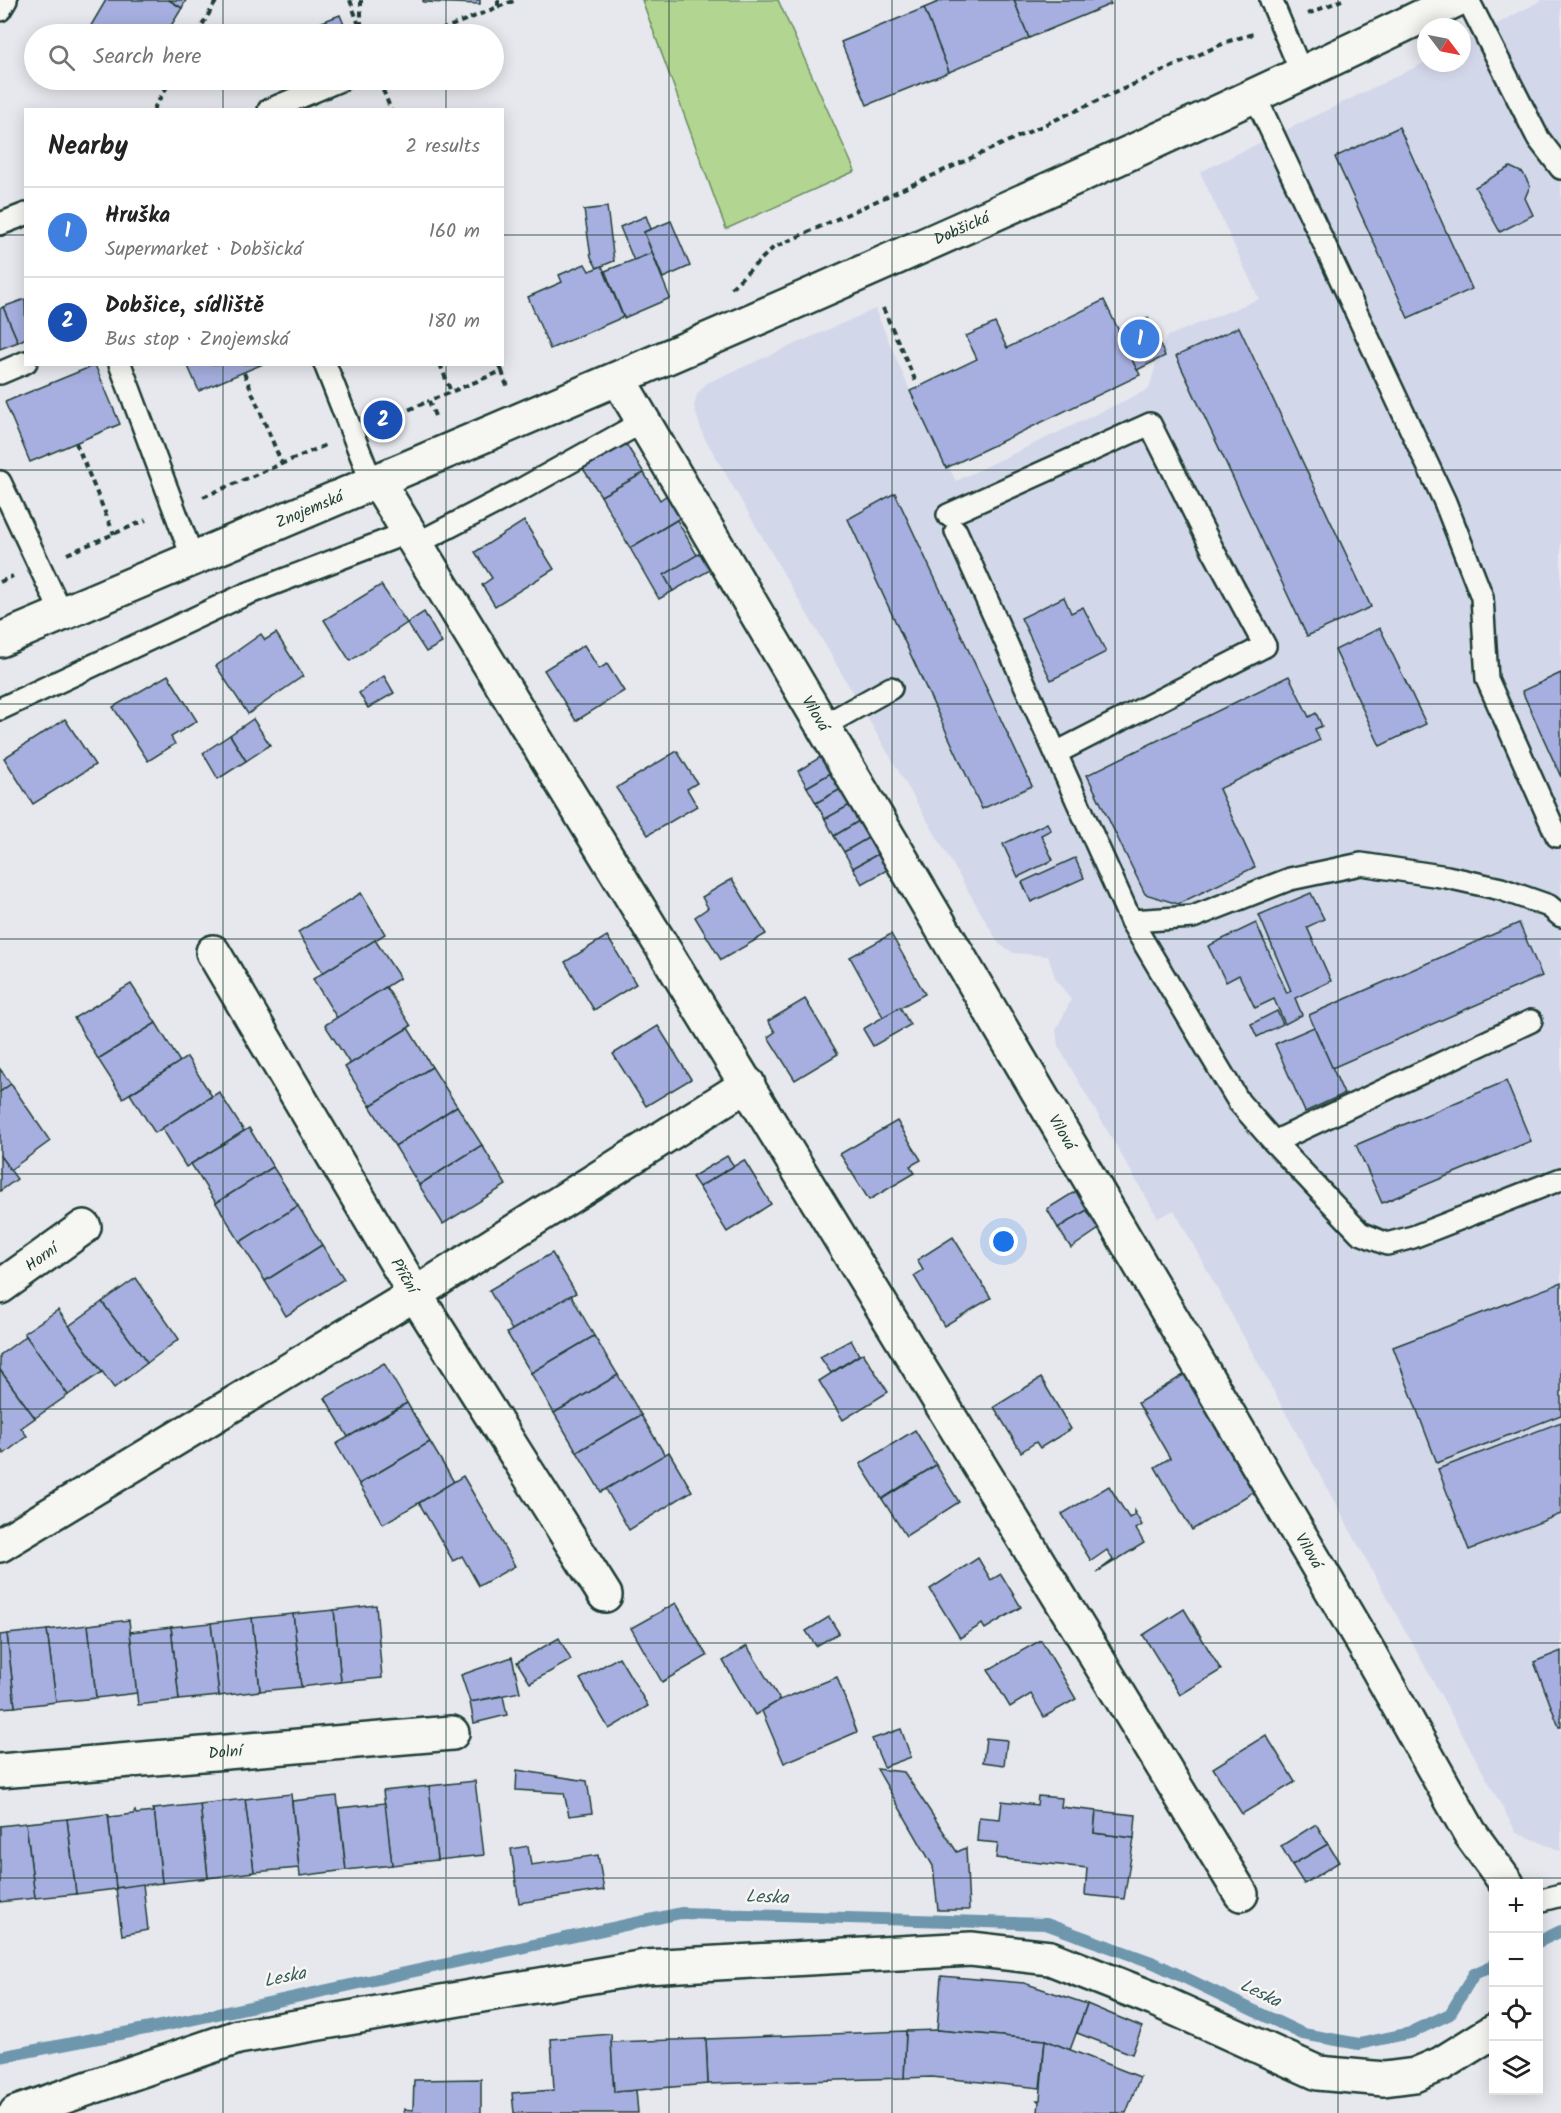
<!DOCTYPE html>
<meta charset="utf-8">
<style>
:root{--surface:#fff;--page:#f2f2f2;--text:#222;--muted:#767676;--line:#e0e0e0;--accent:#b45309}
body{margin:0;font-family:Kalam,sans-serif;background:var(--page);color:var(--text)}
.controls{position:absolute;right:18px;bottom:18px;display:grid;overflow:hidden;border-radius:0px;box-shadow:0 3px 15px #0003}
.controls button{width:54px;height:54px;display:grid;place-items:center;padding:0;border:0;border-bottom:2px solid var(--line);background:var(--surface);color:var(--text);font:30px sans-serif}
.compass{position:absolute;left:1417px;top:18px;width:54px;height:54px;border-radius:50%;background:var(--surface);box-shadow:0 3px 15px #0003;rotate:122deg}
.you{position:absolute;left:1004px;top:1242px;width:21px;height:21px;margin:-15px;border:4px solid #fff;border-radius:50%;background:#1a73e8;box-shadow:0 0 0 9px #1a73e833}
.badge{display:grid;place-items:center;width:39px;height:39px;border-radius:50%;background:var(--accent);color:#fff;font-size:20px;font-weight:700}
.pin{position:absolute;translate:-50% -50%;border:3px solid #fff;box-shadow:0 2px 6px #0006}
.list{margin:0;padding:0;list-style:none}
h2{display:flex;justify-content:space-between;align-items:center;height:78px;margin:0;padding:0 24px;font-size:26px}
h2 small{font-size:20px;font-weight:400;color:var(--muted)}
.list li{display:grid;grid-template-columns:39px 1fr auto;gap:18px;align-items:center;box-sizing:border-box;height:90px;padding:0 24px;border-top:2px solid var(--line)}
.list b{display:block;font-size:22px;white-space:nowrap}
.list p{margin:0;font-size:20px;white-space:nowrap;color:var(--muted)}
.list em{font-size:20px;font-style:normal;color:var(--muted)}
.icon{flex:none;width:33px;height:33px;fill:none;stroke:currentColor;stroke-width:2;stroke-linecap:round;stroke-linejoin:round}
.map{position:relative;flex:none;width:1561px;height:2113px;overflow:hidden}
.search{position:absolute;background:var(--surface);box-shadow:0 3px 15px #0003;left:24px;top:24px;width:480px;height:66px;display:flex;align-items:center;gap:15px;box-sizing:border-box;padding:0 21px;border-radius:33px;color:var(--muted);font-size:22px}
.panel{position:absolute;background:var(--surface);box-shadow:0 3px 15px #0003;left:24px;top:108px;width:480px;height:258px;border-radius:0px}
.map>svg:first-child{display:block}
.built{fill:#d3d7ea}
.green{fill:#b2d691;stroke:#688a62;stroke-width:1.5}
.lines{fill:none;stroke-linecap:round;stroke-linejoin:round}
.stream{stroke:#6e96ad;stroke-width:12}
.building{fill:#a6afdf;stroke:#1f3d34;stroke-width:1.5}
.service-casing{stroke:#1f3d34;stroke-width:26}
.minor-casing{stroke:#1f3d34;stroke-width:38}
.path{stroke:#1f3d34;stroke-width:4;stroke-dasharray:6 4.5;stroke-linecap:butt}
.service{stroke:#f6f6f2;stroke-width:21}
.minor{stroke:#f6f6f2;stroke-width:33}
.grid{fill:none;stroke:#1f3d34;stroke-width:1.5;stroke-opacity:0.55}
.labels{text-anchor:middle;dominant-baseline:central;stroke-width:5;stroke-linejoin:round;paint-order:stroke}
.street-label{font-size:16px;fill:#1f3d34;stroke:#f6f6f2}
.water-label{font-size:18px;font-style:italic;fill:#395b5c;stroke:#f6f6f2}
</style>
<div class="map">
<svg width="1561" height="2113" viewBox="0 0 1561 2113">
<rect width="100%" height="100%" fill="#e6e8ee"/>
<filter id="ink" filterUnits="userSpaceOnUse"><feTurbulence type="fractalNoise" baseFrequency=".0167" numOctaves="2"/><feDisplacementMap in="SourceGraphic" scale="12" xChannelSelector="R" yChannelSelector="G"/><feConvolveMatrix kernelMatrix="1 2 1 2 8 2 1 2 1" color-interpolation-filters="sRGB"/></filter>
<g filter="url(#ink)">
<path class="built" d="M1542,0H1561V1851L1516,1832L1174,1210L1158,1218L1058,1046L1056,1030L1071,1000L1055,978L1048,956L1014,953L999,944L703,435L694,407L697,394L707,383L875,309L910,391L956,481L1149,389L1157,360L1165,356L1162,347L1168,336L1259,299L1200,172L1426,62L1462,63V43Z"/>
<path class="green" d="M642,0H778L855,171L726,229Z"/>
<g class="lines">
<g class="stream">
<path d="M1538,1942L1561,1931"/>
<path d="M0,2057L176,2023L681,1913L1046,1924L1154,1963L1303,2034L1359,2044L1410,2033L1450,2014L1474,1974L1494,1965"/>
</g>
</g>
<g class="building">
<path d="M106,0H169L182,8L166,34H86Z"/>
<path d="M169,0H186L182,8Z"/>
<path d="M423,0H480V4L423,2Z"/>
<path d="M943,0H1014L1029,38L949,72L924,8Z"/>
<path d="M1014,0H1109L1111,4L1029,38Z"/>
<path d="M924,8L949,72L867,105L841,42Z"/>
<path d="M340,15L348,34H291Z"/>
<path d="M1399,127L1472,289L1408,318L1335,157Z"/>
<path d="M1510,167L1523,173L1530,186L1525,198L1533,215L1500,232L1475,187Z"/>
<path d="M607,207L614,261L597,268L591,257L584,210Z"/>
<path d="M646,216L651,229L644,232L652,253L634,261L620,227Z"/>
<path d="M671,221L690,266L663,278L644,232Z"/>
<path d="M652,253L670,298L624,318L605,271Z"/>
<path d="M585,264L589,271L602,266L623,317L550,349L528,297L562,282L559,275Z"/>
<path d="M25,299L26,338L18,342L3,307Z"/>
<path d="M1104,300L1140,375L946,468L910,391L977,359L966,336L995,323L1007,348Z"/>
<path d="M3,307L18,342L0,349V309Z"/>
<path d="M1148,318L1165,356L1137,370L1119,332Z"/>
<path d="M1239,327L1371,607L1307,636L1176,356Z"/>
<path d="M187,364H263L199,391Z"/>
<path d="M95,365L120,424L30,462L5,402Z"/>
<path d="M626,444L644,473L601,496L582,467Z"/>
<path d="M644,473L660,500L667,495L680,518L630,548L601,496Z"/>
<path d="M895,493L1032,786L982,809L848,519Z"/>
<path d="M677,520L698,557L664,575L673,591L659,599L630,548Z"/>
<path d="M524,521L554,569L495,606L482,585L492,578L475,552Z"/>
<path d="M700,553L710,570L673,591L664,575Z"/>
<path d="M381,585L407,623L350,661L324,620Z"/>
<path d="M1064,597L1071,613L1083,607L1106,652L1051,680L1021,618Z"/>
<path d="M424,612L442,643L426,652L407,623Z"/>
<path d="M1380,628L1426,724L1380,746L1335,650Z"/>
<path d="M276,633L303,676L248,714L216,666L261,634L265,640Z"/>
<path d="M584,645L599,669L607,664L624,691L576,721L544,670Z"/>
<path d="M1561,673V777L1522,691Z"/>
<path d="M168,675L197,721L171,737L175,744L148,761L113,707Z"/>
<path d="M384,676L394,693L368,708L359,693Z"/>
<path d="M1289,676L1309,717L1316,713L1322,726L1315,729L1320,740L1219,789L1255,867L1178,904L1145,894L1087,775Z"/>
<path d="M65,719L95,765L33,804L4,758Z"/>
<path d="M253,719L270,745L246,761L230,735Z"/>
<path d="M230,735L246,761L218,779L203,753Z"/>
<path d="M677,751L697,783L687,789L697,806L648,835L616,788Z"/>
<path d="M822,756L831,773L807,787L798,771Z"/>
<path d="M831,773L841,789L816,803L807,787Z"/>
<path d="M841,789L850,805L825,819L816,803Z"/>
<path d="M850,805L859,821L834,836L825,819Z"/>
<path d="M859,821L868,838L844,852L834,836Z"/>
<path d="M1047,823L1051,830L1041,835L1053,860L1018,877L1003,844Z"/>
<path d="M868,838L878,854L853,868L844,852Z"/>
<path d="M878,854L887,870L862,884L853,868Z"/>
<path d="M1075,858L1084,878L1031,902L1022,882Z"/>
<path d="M732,879L766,934L721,960L695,917L708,908L702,897Z"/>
<path d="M361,893L385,934L323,973L298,932Z"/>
<path d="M1311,893L1324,919L1307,927L1331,981L1295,998L1302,1015L1285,1024L1274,999L1255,1008L1239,975L1226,982L1208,946L1256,923L1287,993L1291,991L1259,915Z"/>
<path d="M1519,923L1542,976L1332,1068L1309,1015Z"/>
<path d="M891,934L925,994L883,1017L850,957Z"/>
<path d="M607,936L636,984L594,1010L565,962Z"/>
<path d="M375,940L400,978L337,1018L313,979Z"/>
<path d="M131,984L156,1023L98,1059L74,1018Z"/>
<path d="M386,987L411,1026L350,1064L325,1025Z"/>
<path d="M805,999L838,1054L795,1080L768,1037L775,1032L768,1021Z"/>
<path d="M900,1007L910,1025L873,1046L863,1029Z"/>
<path d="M1277,1011L1283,1024L1257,1037L1251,1024Z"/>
<path d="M156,1023L180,1062L123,1098L98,1059Z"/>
<path d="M658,1026L691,1079L646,1106L613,1054Z"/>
<path d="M1314,1027L1344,1094L1305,1112L1275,1044Z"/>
<path d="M408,1028L432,1067L370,1106L345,1067Z"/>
<path d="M187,1057L212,1096L155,1133L130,1094Z"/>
<path d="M432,1067L457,1106L395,1146L370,1106Z"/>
<path d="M0,1069L11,1084L0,1092Z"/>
<path d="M1506,1081L1531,1141L1382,1203L1356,1145Z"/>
<path d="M11,1084L50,1141L10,1170L0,1156V1092Z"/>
<path d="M219,1092L244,1131L186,1167L162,1128Z"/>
<path d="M457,1106L482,1145L419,1185L395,1146Z"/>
<path d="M897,1121L921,1160L910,1166L915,1173L869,1200L840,1154Z"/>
<path d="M249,1128L273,1167L216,1203L191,1164Z"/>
<path d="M482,1145L506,1185L443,1224L419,1185Z"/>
<path d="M0,1156L17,1179L0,1191Z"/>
<path d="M727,1156L734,1166L699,1187L692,1177Z"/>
<path d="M744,1160L771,1204L727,1232L699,1187Z"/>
<path d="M273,1167L298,1206L240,1242L216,1203Z"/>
<path d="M1076,1191L1087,1210L1058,1228L1047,1209Z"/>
<path d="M298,1206L322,1245L265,1281L240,1242Z"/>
<path d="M1087,1210L1099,1229L1071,1248L1058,1228Z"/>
<path d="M953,1237L991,1298L944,1326L914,1276L923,1270L917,1260Z"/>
<path d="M322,1245L344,1279L286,1316L265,1281Z"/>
<path d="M552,1253L576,1293L512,1330L489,1290Z"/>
<path d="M136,1278L179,1339L147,1363L102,1302Z"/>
<path d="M1561,1283V1415L1437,1463L1393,1347Z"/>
<path d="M571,1295L594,1336L531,1373L507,1333Z"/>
<path d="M102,1302L147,1363L114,1388L69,1326Z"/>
<path d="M58,1310L102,1372L68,1395L24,1333Z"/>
<path d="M26,1336L68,1395L35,1418L0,1370V1355Z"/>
<path d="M594,1336L618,1375L554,1413L531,1373Z"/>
<path d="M851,1340L859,1355L831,1373L820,1357Z"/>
<path d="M863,1353L888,1392L843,1420L819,1381Z"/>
<path d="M384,1363L407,1403L348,1437L325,1398Z"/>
<path d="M0,1370L35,1418L21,1428L27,1436L4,1454L0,1448Z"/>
<path d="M1185,1374L1253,1492L1192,1530L1155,1467L1170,1458L1138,1403Z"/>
<path d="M618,1375L641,1415L577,1452L554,1413Z"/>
<path d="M1041,1378L1071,1429L1040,1448L1036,1442L1021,1452L994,1407Z"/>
<path d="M407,1403L430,1442L359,1484L336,1444Z"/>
<path d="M641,1415L665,1455L601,1492L577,1452Z"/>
<path d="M1561,1422V1514L1469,1550L1438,1469Z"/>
<path d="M915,1430L936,1465L882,1499L860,1464Z"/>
<path d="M430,1442L454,1482L383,1524L359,1484Z"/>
<path d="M669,1452L692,1491L629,1530L606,1489Z"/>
<path d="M936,1465L959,1502L906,1536L882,1499Z"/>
<path d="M463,1476L515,1566L479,1586L462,1556L453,1561L419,1503Z"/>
<path d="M1109,1486L1129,1518L1134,1515V1511L1142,1525L1136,1529L1144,1543L1097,1572L1113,1560L1107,1550L1091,1561L1062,1514Z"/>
<path d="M978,1558L991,1580L1001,1574L1021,1607L985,1629L982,1624L960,1638L930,1589Z"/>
<path d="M676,1603L707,1656L662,1682L631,1628Z"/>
<path d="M376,1605L382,1678L341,1682L334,1610Z"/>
<path d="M1184,1609L1221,1670L1180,1695L1143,1635Z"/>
<path d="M334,1610L341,1682L301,1687L293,1614Z"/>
<path d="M293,1614L301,1687L260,1691L252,1618Z"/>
<path d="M829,1617L839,1633L816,1646L806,1631Z"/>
<path d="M252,1618L260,1691L219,1696L211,1623Z"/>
<path d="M129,1620L137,1693L96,1698L88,1625Z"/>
<path d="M211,1623L219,1696L179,1700L171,1627Z"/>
<path d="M88,1625L96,1698L56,1702L47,1630Z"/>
<path d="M171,1627L179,1700L138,1705L130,1632Z"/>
<path d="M47,1630L56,1702L15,1707L7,1634Z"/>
<path d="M7,1634L15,1707L0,1708V1635Z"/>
<path d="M559,1638L571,1660L530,1683L517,1662Z"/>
<path d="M1041,1640L1076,1699L1044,1717L1031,1694L1010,1707L988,1670Z"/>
<path d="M747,1646L780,1700L755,1715L723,1661Z"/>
<path d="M1561,1651V1727H1559L1534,1662Z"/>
<path d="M512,1657L520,1692L470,1702L461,1675Z"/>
<path d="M619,1657L648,1706L609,1729L580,1679Z"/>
<path d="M837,1677L857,1732L784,1763L762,1711L780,1700Z"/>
<path d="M503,1696L507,1715L474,1723L470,1702Z"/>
<path d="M901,1729L911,1757L884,1767L872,1739Z"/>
<path d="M1266,1735L1295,1782L1242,1814L1213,1768Z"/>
<path d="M986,1738L1007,1740L1004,1765L983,1762Z"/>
<path d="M877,1769L904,1772L957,1852L966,1848L969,1910H938L933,1866Z"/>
<path d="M517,1770L587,1781L592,1813L569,1816L564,1793L516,1790Z"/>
<path d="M475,1781L484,1855L437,1860L429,1786Z"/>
<path d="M429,1786L437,1860L392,1865L383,1791Z"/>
<path d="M291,1794L299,1868L254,1872L245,1799Z"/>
<path d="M337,1796L346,1870L300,1876L292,1801Z"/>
<path d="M1038,1796L1062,1798L1061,1807L1096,1811L1094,1833L1134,1838L1124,1899L1085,1895L1087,1868L996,1858L998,1843L977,1841L979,1817L1000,1819L1002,1801L1037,1805Z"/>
<path d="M245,1799L254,1872L208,1878L200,1804Z"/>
<path d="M385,1803L392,1865L346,1870L339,1808Z"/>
<path d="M200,1804L208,1878L162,1883L154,1809Z"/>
<path d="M152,1809H154L162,1883L116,1888L108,1814L110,1817L133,1814L135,1811L136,1814L153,1812Z"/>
<path d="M1096,1811L1136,1815L1134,1838L1094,1833Z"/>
<path d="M108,1814L116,1889L76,1894L67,1819Z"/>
<path d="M67,1819L76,1894L35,1898L26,1823Z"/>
<path d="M26,1823L35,1898L0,1902V1826Z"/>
<path d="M1316,1824L1328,1844L1292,1865L1281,1846Z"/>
<path d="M1328,1844L1339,1862L1304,1884L1292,1865Z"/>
<path d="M528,1846L531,1865L598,1855L604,1890L519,1903L511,1849Z"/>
<path d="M143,1884L148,1930L122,1935L116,1888Z"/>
<path d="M941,1976L1024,1983L1087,2004L1070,2050L1045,2040L937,2030Z"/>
<path d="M1087,2004L1142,2027L1132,2054L1077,2033Z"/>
<path d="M937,2030L1045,2040L1040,2088L932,2077L904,2078L906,2031Z"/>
<path d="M906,2031L904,2078L708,2084L706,2039Z"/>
<path d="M611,2034L614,2092L636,2090L638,2113H514L512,2093L554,2090L551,2039Z"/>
<path d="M706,2039L708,2084L614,2092L611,2042Z"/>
<path d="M1045,2040L1140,2077L1126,2113L1038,2112L1039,2102L1037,2100H1040Z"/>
<path d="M481,2079V2113H404V2109L413,2110L414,2080Z"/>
</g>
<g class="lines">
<defs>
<g id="service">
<path d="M1271,0L1302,74"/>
<path d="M1468,0L1538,138L1561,168"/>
<path d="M0,10L6,0"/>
<path d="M1255,96L1445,502L1482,597L1487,679L1557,836"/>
<path d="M269,110L340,80"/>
<path d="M0,224L26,214"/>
<path d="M120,364L193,559"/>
<path d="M325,364L372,483"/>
<path d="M0,373L26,362"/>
<path d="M0,482L62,614"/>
<path d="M948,515L1150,424L1214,552L1265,646L1056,753"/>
<path d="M956,531L1131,921L1239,1102L1274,1142L1360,1233L1387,1244L1413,1237L1561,1179"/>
<path d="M416,544L522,489L644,421"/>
<path d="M0,709L244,595L409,532"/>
<path d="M823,726L891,688"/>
<path d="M1131,921L1193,917L1290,879L1361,864L1447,877L1501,889L1549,906L1561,916"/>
<path d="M1274,1142L1531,1021"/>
<path d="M1538,1901L1561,1895"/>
</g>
<g id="minor">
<path id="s1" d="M619,380L1369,1653L1470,1833L1507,1884"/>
<path d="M377,480L1241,1894"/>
<path id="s2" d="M0,640C488,434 978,231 1456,0"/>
<path id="s3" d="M213,952L415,1294L605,1595"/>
<path id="s4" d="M0,1287L84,1227"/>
<path d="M0,1545L415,1294L748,1084"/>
<path id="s5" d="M0,1771L452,1733"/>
<path d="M16,2113L238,2037L645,1967L971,1949L1050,1958L1154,1999L1318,2073L1384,2079L1415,2075L1441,2064L1494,2031"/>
</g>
</defs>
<use href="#service" class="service-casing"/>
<use href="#minor" class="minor-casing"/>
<g class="path">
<path d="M350,0L362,34"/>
<path d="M361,0V29"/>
<path d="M498,7L516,0"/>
<path d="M1308,14L1342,0"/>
<path d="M197,34L217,0"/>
<path d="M431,34L498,7V0"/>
<path d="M379,80L391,110"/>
<path d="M153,110L171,80"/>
<path d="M731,288L773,248L1229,41L1253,34"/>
<path d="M883,308L917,384"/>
<path d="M440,364L451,392"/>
<path d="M502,371L506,384L509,383"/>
<path d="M244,373L282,464"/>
<path d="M435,416L429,401L502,371L499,364"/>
<path d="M380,422L429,401"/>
<path d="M76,443L114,534"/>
<path d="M203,497L326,445"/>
<path d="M67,554L146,520"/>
<path d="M0,582L13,576"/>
</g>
<use href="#service" class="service"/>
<use href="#minor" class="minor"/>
</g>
</g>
<path class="grid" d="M223,0V34M446,0V34M669,0V2113M892,0V2113M1115,0V2113M1338,0V2113M223,80V110M446,80V110M0,235H26M502,235H1561M223,364V2113M446,364V2113M0,470H1561M0,704H1561M0,939H1561M0,1174H1561M0,1409H1561M0,1643H1561M0,1878H1561"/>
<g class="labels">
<g class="street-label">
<text stroke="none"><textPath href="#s2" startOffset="1046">Dobšická</textPath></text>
<text stroke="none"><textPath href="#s2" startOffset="336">Znojemská</textPath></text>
<text stroke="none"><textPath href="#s1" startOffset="387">Vilová</textPath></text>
<text stroke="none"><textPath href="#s1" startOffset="873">Vilová</textPath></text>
<text stroke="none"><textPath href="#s4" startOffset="51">Horní</textPath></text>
<text stroke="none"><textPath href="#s3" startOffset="376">Příční</textPath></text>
<text stroke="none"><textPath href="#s1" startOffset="1359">Vilová</textPath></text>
<text stroke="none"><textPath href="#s5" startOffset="226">Dolní</textPath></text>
</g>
<g class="water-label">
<text transform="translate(767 1898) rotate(2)">Leska</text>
<text transform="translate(285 1978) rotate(-12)">Leska</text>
<text transform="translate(1260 1994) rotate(26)">Leska</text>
</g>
</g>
</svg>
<div class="controls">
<button>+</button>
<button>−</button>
<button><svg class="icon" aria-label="locate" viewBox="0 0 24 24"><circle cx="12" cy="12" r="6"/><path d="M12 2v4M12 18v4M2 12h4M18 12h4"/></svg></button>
<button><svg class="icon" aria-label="layers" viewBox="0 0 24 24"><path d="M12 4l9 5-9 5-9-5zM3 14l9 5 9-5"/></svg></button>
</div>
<svg class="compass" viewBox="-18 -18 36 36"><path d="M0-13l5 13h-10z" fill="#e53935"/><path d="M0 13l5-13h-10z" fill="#767676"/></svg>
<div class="you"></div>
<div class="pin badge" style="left:1140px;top:339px;background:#3f7fe0">1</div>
<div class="pin badge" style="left:383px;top:420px;background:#1a4fb4">2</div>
<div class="search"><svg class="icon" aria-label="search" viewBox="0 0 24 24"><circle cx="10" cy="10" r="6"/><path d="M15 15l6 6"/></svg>Search here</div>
<section class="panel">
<h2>Nearby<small>2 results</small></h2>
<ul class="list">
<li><span class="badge" style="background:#3f7fe0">1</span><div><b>Hruška</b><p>Supermarket · Dobšická</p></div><em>160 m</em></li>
<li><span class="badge" style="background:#1a4fb4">2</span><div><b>Dobšice, sídliště</b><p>Bus stop · Znojemská</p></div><em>180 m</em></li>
</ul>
</section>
</div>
